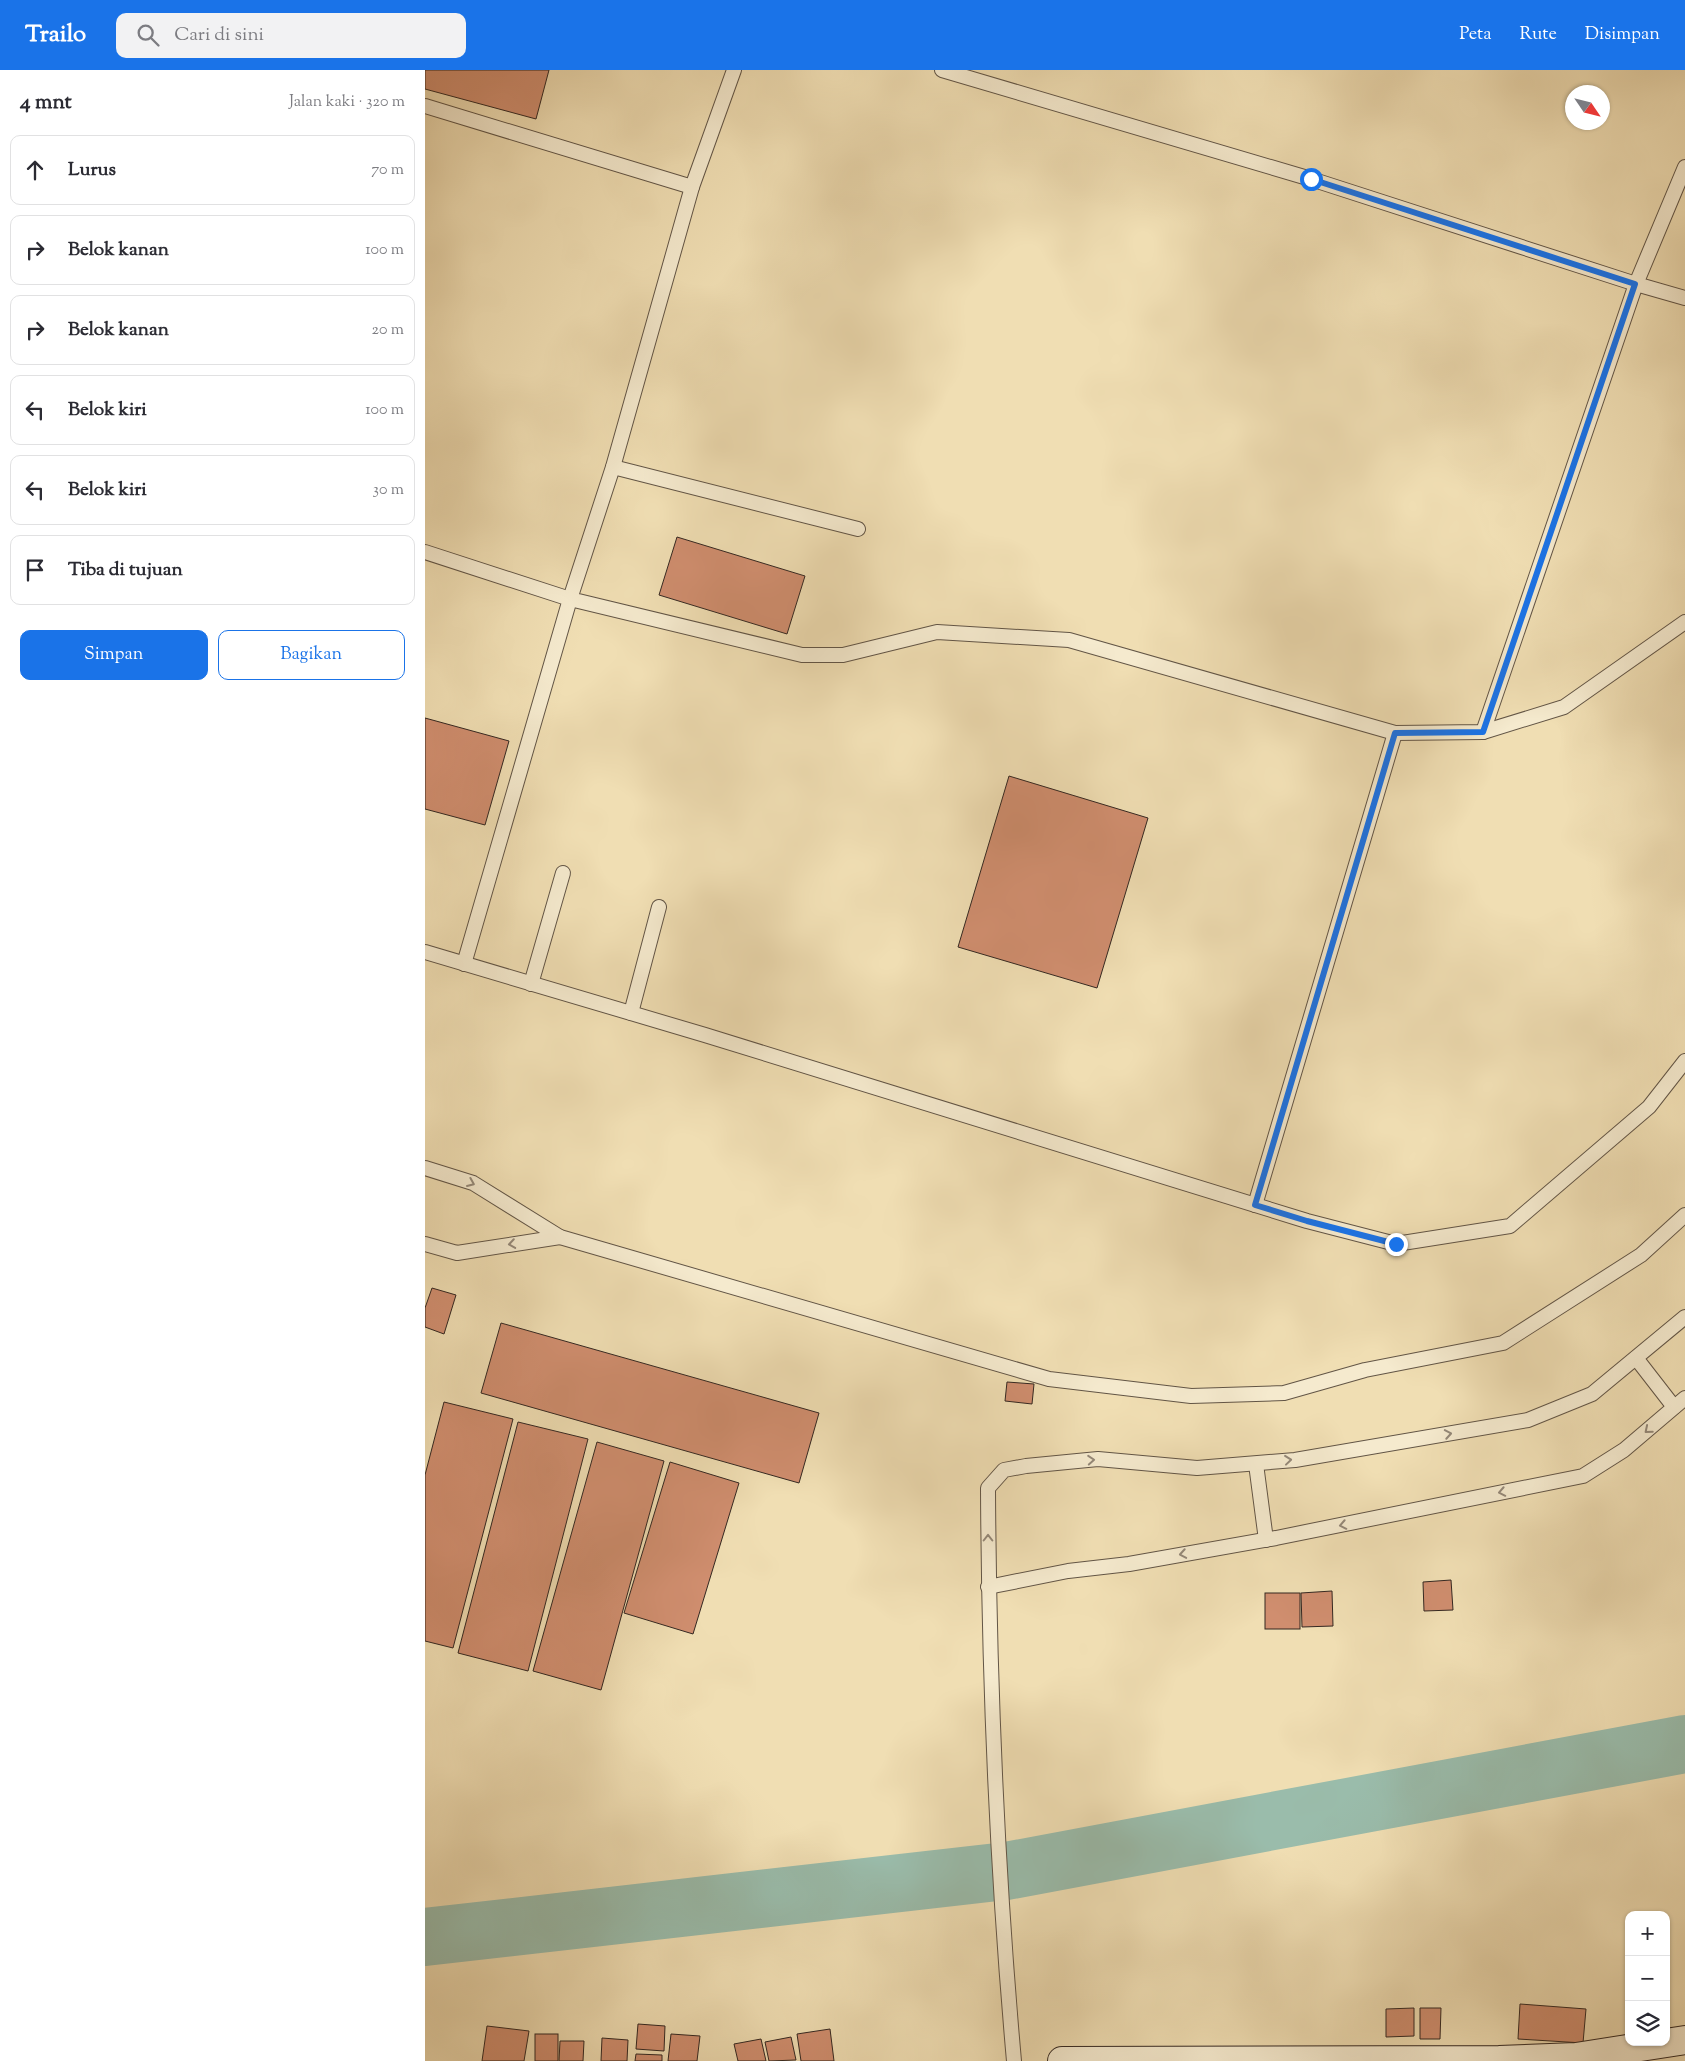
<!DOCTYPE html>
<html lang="id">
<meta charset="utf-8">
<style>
:root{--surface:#fff;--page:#f2f2f3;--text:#2b2b33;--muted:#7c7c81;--line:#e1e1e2;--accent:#1a73e8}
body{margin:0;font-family:"Sorts Mill Goudy",serif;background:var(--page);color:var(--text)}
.controls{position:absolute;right:15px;bottom:15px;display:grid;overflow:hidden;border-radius:10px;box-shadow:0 1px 4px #0004}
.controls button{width:45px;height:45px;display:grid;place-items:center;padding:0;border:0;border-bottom:1px solid var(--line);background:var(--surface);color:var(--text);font:25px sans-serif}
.compass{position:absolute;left:1140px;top:15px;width:45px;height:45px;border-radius:50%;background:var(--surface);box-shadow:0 1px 4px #0004;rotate:125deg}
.stop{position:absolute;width:15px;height:15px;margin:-11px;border:4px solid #1a73e8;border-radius:50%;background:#fff}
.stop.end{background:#1a73e8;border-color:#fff;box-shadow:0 1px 5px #0008}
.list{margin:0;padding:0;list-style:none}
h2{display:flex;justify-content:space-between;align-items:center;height:65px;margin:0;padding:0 20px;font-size:21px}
h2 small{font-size:16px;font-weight:400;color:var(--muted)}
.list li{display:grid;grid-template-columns:32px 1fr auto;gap:15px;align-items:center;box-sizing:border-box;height:70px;margin:0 10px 10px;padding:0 10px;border:1px solid var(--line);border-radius:10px}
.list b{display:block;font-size:19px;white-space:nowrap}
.list em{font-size:16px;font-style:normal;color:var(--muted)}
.actions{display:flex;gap:10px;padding:15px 20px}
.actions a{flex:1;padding:11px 0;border:1px solid var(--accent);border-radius:10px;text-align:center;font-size:18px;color:var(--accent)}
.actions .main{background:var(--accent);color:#fff}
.icon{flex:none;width:28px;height:28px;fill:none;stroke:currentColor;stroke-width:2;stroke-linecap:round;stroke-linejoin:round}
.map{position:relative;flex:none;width:1260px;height:1991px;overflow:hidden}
header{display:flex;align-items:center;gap:30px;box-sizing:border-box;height:70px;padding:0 25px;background:var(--accent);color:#fff}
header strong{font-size:24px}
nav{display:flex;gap:28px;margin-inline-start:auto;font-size:18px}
.search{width:350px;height:45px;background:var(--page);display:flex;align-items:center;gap:12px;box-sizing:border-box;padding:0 18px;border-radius:10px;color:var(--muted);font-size:19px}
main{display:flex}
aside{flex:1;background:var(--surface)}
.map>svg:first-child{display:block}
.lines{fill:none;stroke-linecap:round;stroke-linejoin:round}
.river{stroke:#9abcab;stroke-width:58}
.building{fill:#d08e6f;stroke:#332721}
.lane-casing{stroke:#625546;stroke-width:16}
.secondary-casing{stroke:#332721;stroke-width:30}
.lane{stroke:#f5eace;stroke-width:14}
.secondary{stroke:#f5eace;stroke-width:28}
.oneway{stroke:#948878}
.route{stroke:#1a73e8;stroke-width:6}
</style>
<header>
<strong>Trailo</strong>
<div class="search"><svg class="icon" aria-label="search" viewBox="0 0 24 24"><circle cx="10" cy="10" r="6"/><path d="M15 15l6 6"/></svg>Cari di sini</div>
<nav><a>Peta</a><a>Rute</a><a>Disimpan</a></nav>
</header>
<main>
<aside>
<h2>4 mnt<small>Jalan kaki · 320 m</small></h2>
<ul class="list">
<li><svg class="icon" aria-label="ahead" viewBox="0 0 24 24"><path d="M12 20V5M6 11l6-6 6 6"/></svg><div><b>Lurus</b></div><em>70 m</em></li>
<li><svg class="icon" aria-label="right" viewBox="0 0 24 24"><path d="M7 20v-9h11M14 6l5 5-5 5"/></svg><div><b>Belok kanan</b></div><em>100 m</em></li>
<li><svg class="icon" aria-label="right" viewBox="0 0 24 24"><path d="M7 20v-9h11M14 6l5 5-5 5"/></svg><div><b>Belok kanan</b></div><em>20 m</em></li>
<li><svg class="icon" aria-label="left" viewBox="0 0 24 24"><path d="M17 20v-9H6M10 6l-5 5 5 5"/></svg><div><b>Belok kiri</b></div><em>100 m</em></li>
<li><svg class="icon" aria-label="left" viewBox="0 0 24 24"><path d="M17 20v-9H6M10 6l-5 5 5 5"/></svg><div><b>Belok kiri</b></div><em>30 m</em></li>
<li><svg class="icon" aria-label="arrive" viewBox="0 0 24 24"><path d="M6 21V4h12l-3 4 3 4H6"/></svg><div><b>Tiba di tujuan</b></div></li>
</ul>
<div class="actions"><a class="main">Simpan</a><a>Bagikan</a></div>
</aside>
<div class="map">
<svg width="1260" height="1991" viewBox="0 0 1260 1991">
<rect width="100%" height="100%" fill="#f0deb3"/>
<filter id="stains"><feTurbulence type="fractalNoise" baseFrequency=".004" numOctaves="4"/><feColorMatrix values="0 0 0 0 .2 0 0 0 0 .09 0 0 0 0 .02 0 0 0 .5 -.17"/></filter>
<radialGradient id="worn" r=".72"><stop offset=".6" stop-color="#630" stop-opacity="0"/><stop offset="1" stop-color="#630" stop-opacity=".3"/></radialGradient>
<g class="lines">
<path class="river" d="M0,1867L581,1801L1260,1674"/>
</g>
<g class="building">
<path d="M0,0H124L111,49L0,19Z"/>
<path d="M252,467L380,506L362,564L234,525Z"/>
<path d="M0,648L84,671L60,755L0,739Z"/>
<path d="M584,706L723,748L672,918L533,877Z"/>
<path d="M7,1218L31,1225L19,1264L0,1257V1238Z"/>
<path d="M76,1253L394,1343L374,1413L56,1323Z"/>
<path d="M582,1312L609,1314L607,1334L580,1331Z"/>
<path d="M19,1332L88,1349L28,1578L0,1571V1405Z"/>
<path d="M93,1352L163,1369L103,1601L33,1583Z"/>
<path d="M172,1372L239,1391L176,1620L108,1601Z"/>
<path d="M245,1392L314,1413L268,1564L199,1543Z"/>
<path d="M1026,1510L1028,1540L999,1541L998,1512Z"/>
<path d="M907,1521L908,1556L877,1557L876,1523Z"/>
<rect x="840" y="1523" width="35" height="36"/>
<path d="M1095,1934L1161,1939L1158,1973L1093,1969Z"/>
<path d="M989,1938V1966L961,1967V1939Z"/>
<path d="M995,1938H1016L1015,1969H995Z"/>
<path d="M213,1954L240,1956L239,1981L211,1979Z"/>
<path d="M62,1956L104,1961L99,1991H57Z"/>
<path d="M405,1959L409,1991H376L372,1964Z"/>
<rect x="110" y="1964" width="23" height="27"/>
<path d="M246,1964L275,1966L272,1991H243Z"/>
<path d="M366,1967L371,1990L344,1991L340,1972Z"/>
<path d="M177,1968L203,1970L202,1991H176Z"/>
<path d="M336,1969L341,1991H313L309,1974Z"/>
<path d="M135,1971H159L158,1991H134Z"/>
<path d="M211,1984L237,1985V1991H210Z"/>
</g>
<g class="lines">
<defs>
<g id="lane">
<path d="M517,0L886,109L1211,214L1260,228"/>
<path d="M0,36L267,117L309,0"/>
<path d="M267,117L188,397L145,529L377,585H418L512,562L644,570L970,663L1058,662L1139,637L1260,552"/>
<path d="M188,397L433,459"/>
<path d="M0,482L145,529L39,894"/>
<path d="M1058,662L1211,214L1260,97"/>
<path d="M0,882L280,965L882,1151L971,1174L1085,1156L1224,1037L1260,991"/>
<path d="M106,914L138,803"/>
<path d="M206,943L234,837"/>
<path d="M0,1098L48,1113L135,1167L624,1309L766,1326L859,1323L940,1300L1078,1273L1216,1185L1260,1145"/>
<path d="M830,1135L970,663"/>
<path d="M0,1174L32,1183L135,1167"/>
<path d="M1211,1288L1249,1337"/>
<path d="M831,1394L841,1470"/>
<path d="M563,1517L643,1501L704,1494L851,1468L1158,1406L1199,1380L1260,1328"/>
<path d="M589,1991C572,1801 564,1609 563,1418L579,1400L601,1396L673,1389L772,1398L870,1390L1103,1350L1167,1324L1260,1247"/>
</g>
<path id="secondary" d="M637,1991L1074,1990L1151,1987L1260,1970"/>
</defs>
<use href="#lane" class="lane-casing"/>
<use href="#secondary" class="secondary-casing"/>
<use href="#lane" class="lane"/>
<use href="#secondary" class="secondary"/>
</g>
<defs><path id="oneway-chevron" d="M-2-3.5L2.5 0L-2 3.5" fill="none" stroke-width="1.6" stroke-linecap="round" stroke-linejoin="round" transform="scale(1.25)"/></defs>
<g class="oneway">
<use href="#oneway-chevron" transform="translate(46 1113) rotate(23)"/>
<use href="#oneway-chevron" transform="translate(87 1174) rotate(171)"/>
<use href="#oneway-chevron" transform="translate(1223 1360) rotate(140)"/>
<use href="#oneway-chevron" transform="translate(1023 1364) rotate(-10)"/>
<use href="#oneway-chevron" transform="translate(666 1390) rotate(-4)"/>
<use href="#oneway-chevron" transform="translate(863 1390) rotate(-6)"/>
<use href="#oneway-chevron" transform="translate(1077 1422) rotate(169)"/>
<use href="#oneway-chevron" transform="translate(918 1455) rotate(169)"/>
<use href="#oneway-chevron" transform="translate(563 1468) rotate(-90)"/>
<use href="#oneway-chevron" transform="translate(758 1484) rotate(170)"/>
</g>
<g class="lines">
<path class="route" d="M886,109L1210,214L1058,662L970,663L830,1135L882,1151L971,1174"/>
</g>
<rect width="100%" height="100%" filter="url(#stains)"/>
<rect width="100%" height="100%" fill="url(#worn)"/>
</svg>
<div class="controls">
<button>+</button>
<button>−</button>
<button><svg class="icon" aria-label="layers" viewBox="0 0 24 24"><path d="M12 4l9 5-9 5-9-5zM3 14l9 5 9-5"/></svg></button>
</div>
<svg class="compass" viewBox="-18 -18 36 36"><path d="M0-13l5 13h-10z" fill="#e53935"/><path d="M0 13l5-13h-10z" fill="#7c7c81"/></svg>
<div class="stop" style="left:886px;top:109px"></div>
<div class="stop end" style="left:971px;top:1174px"></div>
</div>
</main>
